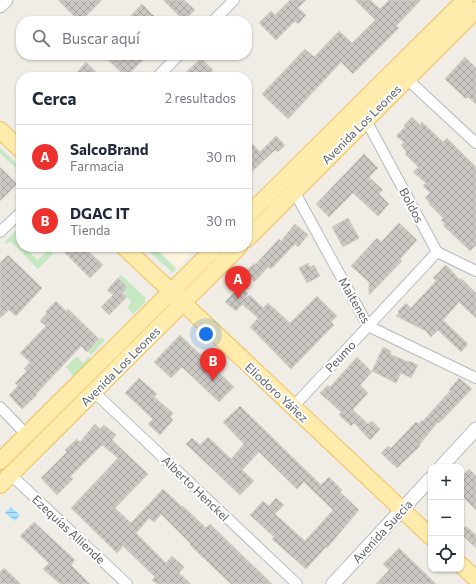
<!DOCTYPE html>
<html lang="es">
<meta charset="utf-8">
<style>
:root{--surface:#fff;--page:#f6f6f7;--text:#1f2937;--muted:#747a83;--line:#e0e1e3;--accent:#ed312f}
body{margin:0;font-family:Commissioner,sans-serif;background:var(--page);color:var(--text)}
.controls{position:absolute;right:12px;bottom:12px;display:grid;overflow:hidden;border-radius:8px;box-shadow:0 1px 3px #0004}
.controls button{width:36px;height:36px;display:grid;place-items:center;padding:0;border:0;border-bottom:1px solid var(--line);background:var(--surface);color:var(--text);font:20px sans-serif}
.you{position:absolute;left:206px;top:334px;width:14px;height:14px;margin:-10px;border:3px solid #fff;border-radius:50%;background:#1a73e8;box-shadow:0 0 0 6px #1a73e833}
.badge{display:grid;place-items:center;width:26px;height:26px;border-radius:50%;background:var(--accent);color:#fff;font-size:13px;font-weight:700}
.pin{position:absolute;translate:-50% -33px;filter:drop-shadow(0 1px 2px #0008)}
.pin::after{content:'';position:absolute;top:21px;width:14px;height:12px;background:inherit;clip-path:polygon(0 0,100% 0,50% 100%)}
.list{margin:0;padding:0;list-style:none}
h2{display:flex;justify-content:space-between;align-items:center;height:52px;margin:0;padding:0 16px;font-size:17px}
h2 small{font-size:13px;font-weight:400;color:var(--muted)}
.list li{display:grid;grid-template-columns:26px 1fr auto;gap:12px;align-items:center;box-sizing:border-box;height:64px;padding:0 16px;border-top:1px solid var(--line)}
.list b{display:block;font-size:15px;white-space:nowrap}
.list p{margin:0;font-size:13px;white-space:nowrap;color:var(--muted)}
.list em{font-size:13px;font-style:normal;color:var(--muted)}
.icon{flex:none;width:22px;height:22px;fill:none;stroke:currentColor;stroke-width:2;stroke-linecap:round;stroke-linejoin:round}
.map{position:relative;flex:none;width:476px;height:584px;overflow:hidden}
.search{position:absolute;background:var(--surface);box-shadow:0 1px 3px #0004;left:16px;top:16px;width:236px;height:44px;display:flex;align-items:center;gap:10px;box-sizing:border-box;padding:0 14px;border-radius:16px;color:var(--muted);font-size:15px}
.panel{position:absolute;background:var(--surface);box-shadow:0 1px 3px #0004;left:16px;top:72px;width:236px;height:180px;border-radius:16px}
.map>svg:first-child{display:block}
.commercial{fill:#fff4dd}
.grass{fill:#c5e8c2}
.water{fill:url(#water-rules)}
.building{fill:url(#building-cross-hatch);stroke:#d5cfc4}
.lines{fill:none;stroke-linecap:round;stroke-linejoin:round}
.minor-casing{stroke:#b6b9bd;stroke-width:12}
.tertiary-casing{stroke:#b6b9bd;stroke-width:15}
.primary-casing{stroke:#f5bf5a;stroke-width:18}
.minor{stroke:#fff;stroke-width:10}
.tertiary{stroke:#fff;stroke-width:13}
.primary{stroke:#ffecac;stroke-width:16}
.labels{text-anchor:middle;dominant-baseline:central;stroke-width:4;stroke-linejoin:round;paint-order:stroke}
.street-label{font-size:12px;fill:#5d6267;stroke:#fff}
</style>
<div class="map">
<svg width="476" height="584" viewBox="0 0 476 584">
<defs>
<pattern id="water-rules" width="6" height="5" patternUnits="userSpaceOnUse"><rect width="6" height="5" fill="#a7dfff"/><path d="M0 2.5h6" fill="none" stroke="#8bb8d2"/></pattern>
<pattern id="building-cross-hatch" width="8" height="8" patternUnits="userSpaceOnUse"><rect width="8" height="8" fill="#cbc8c3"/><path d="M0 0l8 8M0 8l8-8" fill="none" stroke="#a8a6a2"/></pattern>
</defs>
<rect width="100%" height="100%" fill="#f0ede6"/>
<path class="commercial" d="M156,247H196L178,268Z"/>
<g class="grass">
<path d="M0,148L21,168V173L0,153Z"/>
<path d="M21,225V239L19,241L21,244V247H24L38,260L49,250L53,254L38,269L10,241L7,244L5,242Z"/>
<path d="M144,247H154L176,269L173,273Z"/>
<path d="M121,275L146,298L144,300L146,302L133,314L127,307L132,302L122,292L127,287L118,278Z"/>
<path d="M158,315L161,318L0,475V469Z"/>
<path d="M101,337L105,340L91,355L87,351Z"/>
<path d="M77,356L83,363L89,357L93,361L75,378L66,367Z"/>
</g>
<path class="water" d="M11,507L20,515L15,521L5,513Z"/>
<g class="building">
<path d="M58,0H102L81,21H79Z"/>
<path d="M163,0H184L195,10L184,21Z"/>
<path d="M290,0H306L298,8L306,15L298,24L295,21L276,40L259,23L271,11L275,15Z"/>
<path d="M355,0H370L380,9L389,0H421L396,26L399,28L353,74L341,62L288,119L262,94L305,49L314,57L339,31L352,43L375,20Z"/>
<path d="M142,4L159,21H126Z"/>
<path d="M103,55H148L126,77Z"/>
<path d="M465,57L476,68V104L468,97L466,99L445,79Z"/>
<path d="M201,58L213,70L208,77H181Z"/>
<path d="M86,62L101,77H73Z"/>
<path d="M412,117L420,125L422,122L443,142L447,138L476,167V245L470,251L443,225L445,224L441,220L443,218L429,204L430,203L425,198L430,193L423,186L426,183L413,172L418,167L405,154L407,152L401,145L404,142L396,136L405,127L404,125Z"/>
<path d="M276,136L285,145L278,152L275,150L247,176V138L260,152Z"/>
<path d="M364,154L378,168L369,177L383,190L379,194L389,204L378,216L353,193L329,217L316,204Z"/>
<path d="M0,167L17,184L0,201Z"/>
<path d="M348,218L359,238L343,247L332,227Z"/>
<path d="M399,223L417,240L400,259L402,261L369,295V282L351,266L377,238L381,242Z"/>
<path d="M295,224L308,235L298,247L295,244L271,269L268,267L254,282L245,273L254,263L255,265L279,239L281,241Z"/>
<path d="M71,247H84L103,265L90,278L65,253Z"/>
<path d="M8,255L42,288L16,316L9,310L0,318V263Z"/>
<path d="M308,263L310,267L314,265L320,276L307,283L299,268Z"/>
<path d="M446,265L460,280L461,278L476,293V318L459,302L443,320L468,344L461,352L438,330L431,337L426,331L396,316L399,313L398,311L406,303L411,308L436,281L433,278Z"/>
<path d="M118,278L127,287L122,293L127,297L109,315L101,307L113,295L107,290Z"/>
<path d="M240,286L248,294L243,299L250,295L263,308L268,303L290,323L317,296L337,316L331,322L334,325L291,369L250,327L258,318L242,304L236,311L225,302Z"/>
<path d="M56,301L66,311L68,309L99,339L87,352L81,346L36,394L37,395L22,409L9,395L18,386L15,383L27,371L24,369L30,362L20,353L46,326L40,321L47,313L46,311Z"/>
<path d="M180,335L234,387L219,402L182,367L171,378L154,362Z"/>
<path d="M383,347L391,351L390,354L408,362L409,361L418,365L411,378L401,373L396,383L372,371Z"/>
<path d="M357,357L372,372L360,385L368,393L353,409L354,410V411L368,424L372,421L380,429L370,440L354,423L351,426L339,415L341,412L320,393L328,385L330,387Z"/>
<path d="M139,378L157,394L154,397L173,413L170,417L173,420L160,435L148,424L153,419L125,393Z"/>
<path d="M459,378L472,389L439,423L438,422L419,445L420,446L397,468L381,453L388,446L391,448L416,422L419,424L422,420L423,421L450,391L449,390Z"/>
<path d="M240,406L321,485L329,477L342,490L340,492L359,510L327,548L326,547L306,569L272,539L274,537L250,515L263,501L269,506L276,498L284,505L275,514L305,541L333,510L304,482L297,489L259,452L242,470L254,481L240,495L186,444L192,438L200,445L208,437L231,459L244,444L223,422Z"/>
<path d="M95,424L100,429L104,425L116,435L112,440L148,474L115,508L131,523L163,489L182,507L183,506L206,528L210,524L272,584H231L190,545L191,544L161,514L154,522L149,518L136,533L166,563L172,556L184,567L179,573L191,584H157L152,580L155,577L123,546L117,553L71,508L118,458L102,445L70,477L73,479L57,495L41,478L67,452L65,450L77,439L80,442Z"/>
<path d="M469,469L476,476V510L461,495V477Z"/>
<path d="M34,522L75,560L71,565L90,584H60L43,569L49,563L20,536Z"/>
<path d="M466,526L476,535V548L461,534V531Z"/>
<path d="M399,548L436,584H376L389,570L383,564Z"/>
<path d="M4,568L21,584H0V572Z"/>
</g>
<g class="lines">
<defs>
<g id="minor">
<path d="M213,21L234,0"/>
<path d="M157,77L179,55"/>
<path d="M407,79L476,143"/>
<path d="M366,120L437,252L476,271"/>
<path d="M294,191L368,326L476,378"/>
<path d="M0,232L21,212"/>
<path d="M94,392L297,584"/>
<path d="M0,407L27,435"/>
<path d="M293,407L437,252"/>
<path d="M11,475L127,584"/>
</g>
<g id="tertiary">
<path d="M0,6L6,0"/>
<path d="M441,467L476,429"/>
<path d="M333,584L431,478"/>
</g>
<g id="primary">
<path d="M0,130L21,150"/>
<path d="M247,216L465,0"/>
<path d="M247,239L476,10"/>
<path d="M124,247L431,537"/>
<path d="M0,461L216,247"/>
<path d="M0,485L239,247"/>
<path d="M461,565L476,579"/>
</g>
</defs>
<use href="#minor" class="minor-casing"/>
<use href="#tertiary" class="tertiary-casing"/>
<use href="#primary" class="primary-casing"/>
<use href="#minor" class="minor"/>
<use href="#tertiary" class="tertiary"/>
<use href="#primary" class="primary"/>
</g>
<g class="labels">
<g class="street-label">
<text transform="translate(361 124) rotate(-45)">Avenida Los Leones</text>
<text transform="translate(412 205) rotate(62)">Boldos</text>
<text transform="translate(355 300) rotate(60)">Maitenes</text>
<text transform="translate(340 356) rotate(-47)">Peumo</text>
<text transform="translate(120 366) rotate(-45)">Avenida Los Leones</text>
<text transform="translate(277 392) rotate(43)">Eliodoro Yáñez</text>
<text transform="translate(196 488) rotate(44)">Alberto Henckel</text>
<text transform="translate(69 529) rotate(43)">Ezequías Alliende</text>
<text transform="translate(382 531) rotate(-47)">Avenida Suecia</text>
</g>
</g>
</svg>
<div class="controls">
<button>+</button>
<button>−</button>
<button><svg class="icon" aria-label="locate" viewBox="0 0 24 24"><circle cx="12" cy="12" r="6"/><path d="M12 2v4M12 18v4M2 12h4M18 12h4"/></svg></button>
</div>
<div class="you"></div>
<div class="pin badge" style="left:238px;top:299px">A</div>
<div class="pin badge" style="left:213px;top:381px">B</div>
<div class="search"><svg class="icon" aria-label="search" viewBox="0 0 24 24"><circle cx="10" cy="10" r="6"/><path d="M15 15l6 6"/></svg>Buscar aquí</div>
<section class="panel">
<h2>Cerca<small>2 resultados</small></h2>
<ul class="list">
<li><span class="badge">A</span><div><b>SalcoBrand</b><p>Farmacia</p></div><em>30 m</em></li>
<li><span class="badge">B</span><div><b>DGAC IT</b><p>Tienda</p></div><em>30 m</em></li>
</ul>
</section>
</div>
